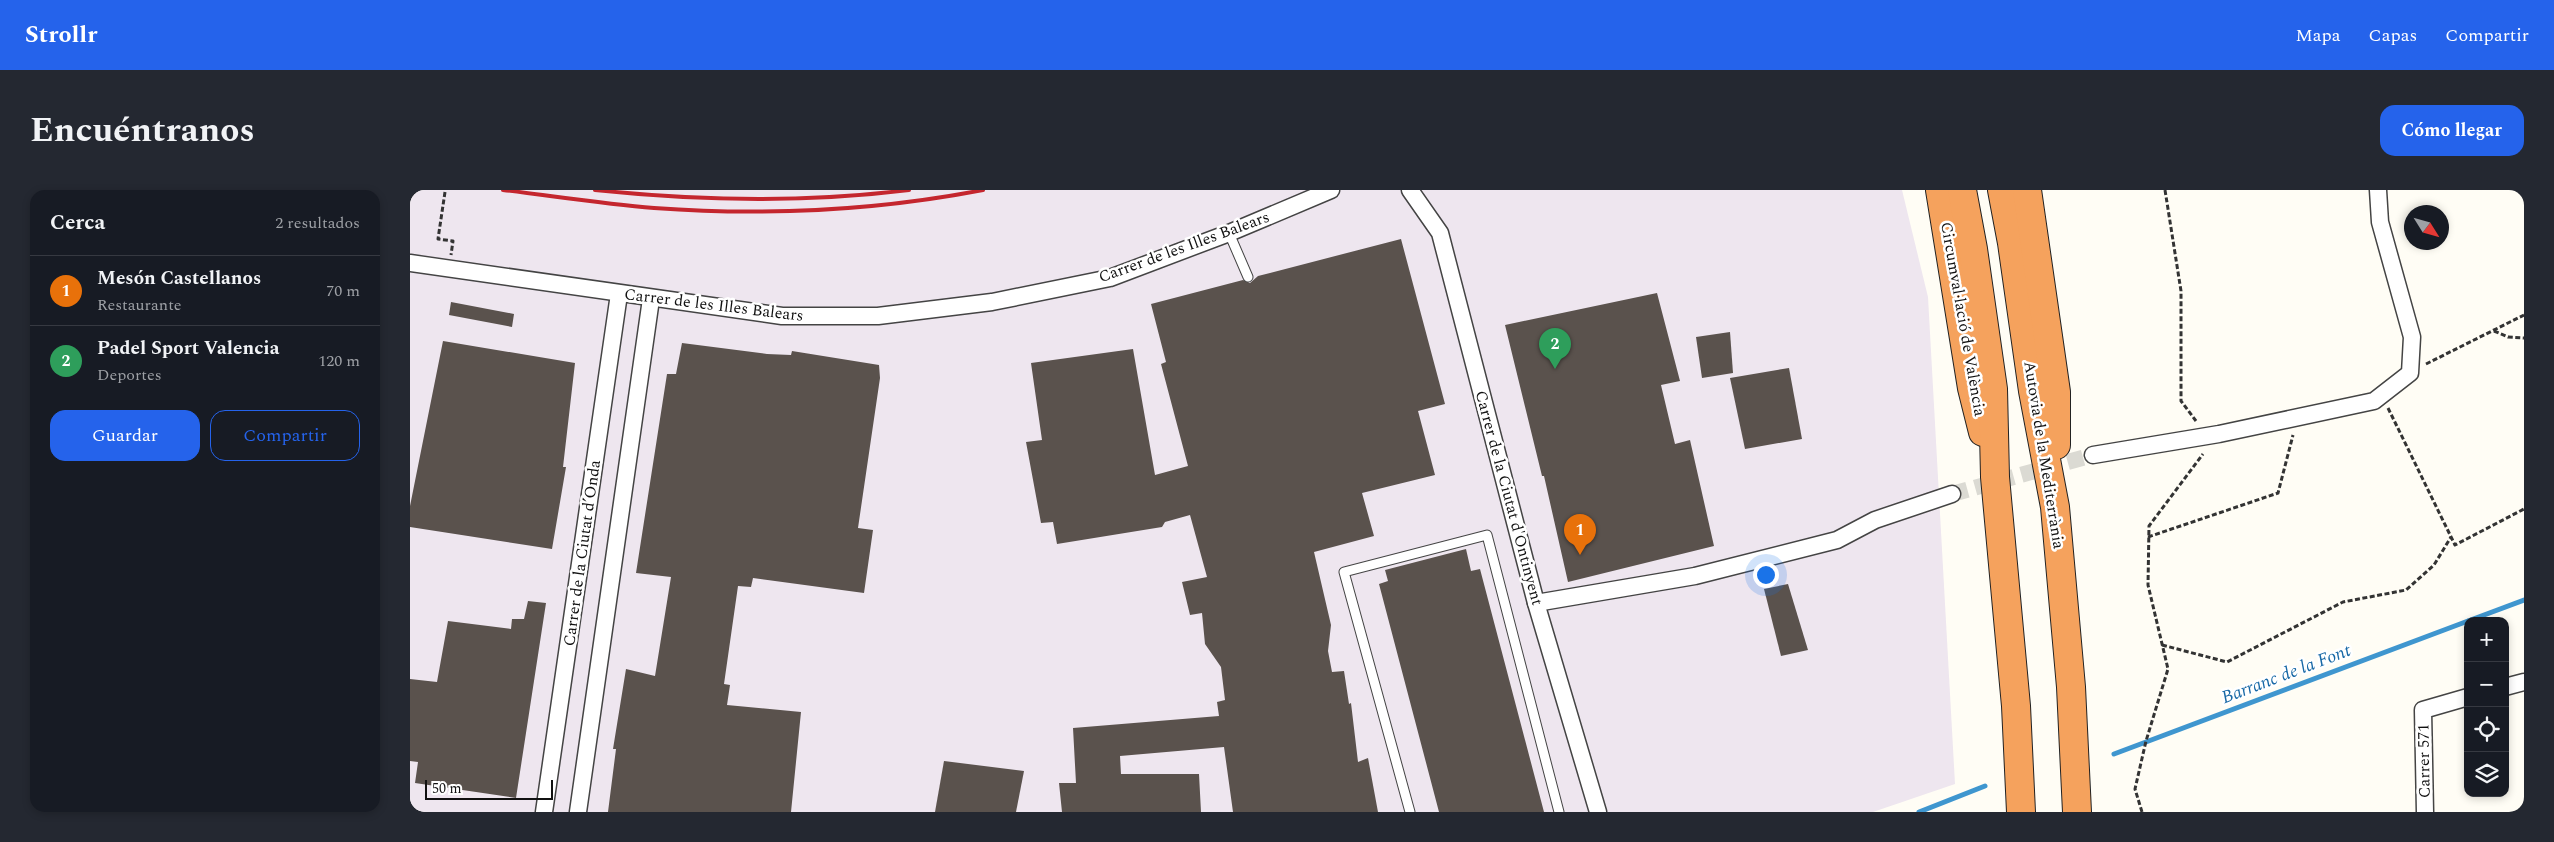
<!DOCTYPE html>
<html lang="es">
<meta charset="utf-8">
<style>
:root{--surface:#171b24;--page:#242831;--text:#f1f3f6;--muted:#9ea1a6;--line:#363941;--accent:#2563eb}
body{margin:0;font-family:Spectral,serif;background:var(--page);color:var(--text)}
.controls{position:absolute;right:15px;bottom:15px;display:grid;overflow:hidden;border-radius:10px;box-shadow:0 2px 8px #0003}
.controls button{width:45px;height:45px;display:grid;place-items:center;padding:0;border:0;border-bottom:1px solid var(--line);background:var(--surface);color:var(--text);font:25px sans-serif}
.compass{position:absolute;left:1994px;top:15px;width:45px;height:45px;border-radius:50%;background:var(--surface);box-shadow:0 2px 8px #0003;rotate:127deg}
.scale{position:absolute;left:15px;bottom:12px;width:128px;box-sizing:border-box;padding-left:5px;border:2px solid #111;border-top:0;font-size:14px;line-height:18px;white-space:nowrap;color:#111;-webkit-text-stroke:4px #fff;paint-order:stroke}
.you{position:absolute;left:1355px;top:384px;width:18px;height:18px;margin:-12px;border:4px solid #fff;border-radius:50%;background:#1a73e8;box-shadow:0 0 0 8px #1a73e833}
.badge{display:grid;place-items:center;width:32px;height:32px;border-radius:50%;background:var(--accent);color:#fff;font-size:16px;font-weight:700}
.pin{position:absolute;translate:-50% -41px;filter:drop-shadow(0 1px 2px #0008)}
.pin::after{content:'';position:absolute;top:26px;width:18px;height:15px;background:inherit;clip-path:polygon(0 0,100% 0,50% 100%)}
.list{margin:0;padding:0;list-style:none}
h2{display:flex;justify-content:space-between;align-items:center;height:65px;margin:0;padding:0 20px;font-size:21px}
h2 small{font-size:16px;font-weight:400;color:var(--muted)}
.list li{display:grid;grid-template-columns:32px 1fr auto;gap:15px;align-items:center;box-sizing:border-box;height:70px;padding:0 20px;border-top:1px solid var(--line)}
.list b{display:block;font-size:19px;white-space:nowrap}
.list p{margin:0;font-size:16px;white-space:nowrap;color:var(--muted)}
.list em{font-size:16px;font-style:normal;color:var(--muted)}
.actions{display:flex;gap:10px;padding:15px 20px}
.actions a{flex:1;padding:11px 0;border:1px solid var(--accent);border-radius:15px;text-align:center;font-size:18px;color:var(--accent)}
.actions .main{background:var(--accent);color:#fff}
.icon{flex:none;width:28px;height:28px;fill:none;stroke:currentColor;stroke-width:2;stroke-linecap:round;stroke-linejoin:round}
.map{position:relative;flex:none;width:2114px;height:622px;overflow:hidden;border-radius:15px}
header{display:flex;align-items:center;gap:30px;box-sizing:border-box;height:70px;padding:0 25px;background:var(--accent);color:#fff}
header strong{font-size:24px}
nav{display:flex;gap:28px;margin-inline-start:auto;font-size:18px}
.intro{display:flex;align-items:center;justify-content:space-between;box-sizing:border-box;height:120px;padding:0 30px}
h1{margin:0;font-size:35px}
.button{padding:12px 22px;border-radius:15px;background:var(--accent);color:#fff;font-size:18px;font-weight:700}
main{display:flex;gap:30px;padding:0 30px}
aside{flex:1;background:var(--surface);border-radius:15px;box-shadow:0 2px 8px #0003}
.map>svg:first-child{display:block}
.industrial{fill:#eee6ef}
.lines{fill:none;stroke-linecap:round;stroke-linejoin:round}
.stream{stroke:#3f96cf;stroke-width:5}
.building{fill:#5a524d}
.street-tunnel{stroke:#dbdad3;stroke-width:16;stroke-dasharray:16 8;stroke-linecap:butt}
.lane-casing{stroke:#444;stroke-width:11}
.street-casing{stroke:#444;stroke-width:19}
.highway-casing{stroke:#222;stroke-width:30}
.path{stroke:#333;stroke-width:3;stroke-dasharray:5 2.5;stroke-linecap:butt}
.lane{stroke:#fff;stroke-width:9}
.street{stroke:#fff;stroke-width:16}
.highway{stroke:#f5a25d;stroke-width:28}
.rail{stroke:#c4262e;stroke-width:4}
.labels{text-anchor:middle;dominant-baseline:central;stroke-width:5;stroke-linejoin:round;paint-order:stroke}
.street-label{font-size:16px;fill:#111;stroke:#fff}
.water-label{font-size:18px;font-style:italic;fill:#1768a6;stroke:#fff}
</style>
<header>
<strong>Strollr</strong>
<nav><a>Mapa</a><a>Capas</a><a>Compartir</a></nav>
</header>
<div class="intro"><h1>Encuéntranos</h1><a class="button">Cómo llegar</a></div>
<main>
<aside>
<h2>Cerca<small>2 resultados</small></h2>
<ul class="list">
<li><span class="badge" style="background:#e8710a">1</span><div><b>Mesón Castellanos</b><p>Restaurante</p></div><em>70 m</em></li>
<li><span class="badge" style="background:#2e9e5b">2</span><div><b>Padel Sport Valencia</b><p>Deportes</p></div><em>120 m</em></li>
</ul>
<div class="actions"><a class="main">Guardar</a><a>Compartir</a></div>
</aside>
<div class="map">
<svg width="2114" height="622" viewBox="0 0 2114 622">
<rect width="100%" height="100%" fill="#fffdf5"/>
<path class="industrial" d="M0,0H1492L1518,107L1545,594L1463,622H0Z"/>
<g class="lines">
<g class="stream">
<path d="M2058,431L2114,410"/>
<path d="M1704,564L2058,431"/>
<path d="M1509,622L1575,596"/>
</g>
</g>
<g class="building">
<path d="M991,49L1035,214L1008,221L1025,285L952,303L964,346L904,362L921,435L918,461L922,482L934,481L939,514L941,513L948,572L958,568L968,622H823L814,557L710,566L711,584H789L791,622H652L649,593H666L663,538L809,526L807,512L815,510L811,477L795,454L792,423L780,425L772,392L797,387L780,325L755,332L752,337L647,354L643,332L631,333L616,252L632,250L621,173L723,159L745,285L778,276L751,174L756,172L741,114L833,90L840,93L848,86Z"/>
<path d="M1247,103L1270,191L1251,195L1265,254L1280,250L1304,356L1158,392L1134,286H1132L1095,135Z"/>
<path d="M41,112L104,124L102,137L39,125Z"/>
<path d="M1320,142L1323,183L1292,188L1286,147Z"/>
<path d="M33,151L165,173L153,277H156L142,359L0,337V316Z"/>
<path d="M272,153L357,164L381,165L382,161L469,175L470,188L448,338L463,340L454,403L343,388L341,397L328,396L314,494L320,495L317,515L391,522L381,622H198L206,559H203L216,479L245,486L261,387L226,383L257,184H266Z"/>
<path d="M1379,178L1392,249L1335,259L1320,188Z"/>
<path d="M1056,359L1061,381L1070,379L1134,622H1029L969,394L978,391L975,380Z"/>
<path d="M1378,394L1398,460L1371,466L1354,399Z"/>
<path d="M118,411L136,413L106,608L5,593L8,572L0,571V489L27,492L38,431L101,439L102,429H114Z"/>
<path d="M534,571L614,581L606,622H525Z"/>
</g>
<g class="lines">
<path class="street-tunnel" d="M1542,304L1683,265"/>
<defs>
<g id="lane">
<path d="M819,43L838,87"/>
<path d="M1000,622L934,382L1077,345L1149,622"/>
</g>
<g id="street">
<path d="M1000,0L1030,43L1126,413L1188,622"/>
<path d="M0,73L372,126H468L582,112L700,88L819,43L921,0"/>
<path d="M1683,265L1809,244L1964,211L2000,183L2002,147L1970,32L1968,0"/>
<path d="M1126,413L1285,386L1427,350L1465,330L1542,304"/>
<path d="M2095,497L2114,492"/>
<path d="M134,622L209,104"/>
<path d="M168,622L241,109"/>
<path d="M2015,622L2013,520L2058,507"/>
</g>
<g id="highway">
<path d="M1530,0L1562,198L1573,242"/>
<path d="M1552,0L1563,59L1583,199L1585,287L1606,516L1611,622"/>
<path d="M1592,0L1602,53L1623,201L1645,317L1661,497L1667,622"/>
<path d="M1617,0L1646,202V255"/>
</g>
</defs>
<use href="#lane" class="lane-casing"/>
<use href="#street" class="street-casing"/>
<use href="#highway" class="highway-casing"/>
<g class="path">
<path d="M1755,0L1771,101V211L1786,231"/>
<path d="M35,2L28,49L43,51L41,65"/>
<path d="M2084,141L2098,147L2114,148"/>
<path d="M2016,174L2114,125"/>
<path d="M1978,218L2045,355L2114,319"/>
<path d="M1738,347L1868,303L1883,245"/>
<path d="M1752,455L1817,472L1933,412L1996,400L2024,375L2041,347"/>
<path d="M1732,622L1725,599L1736,551L1758,479L1738,395L1739,336L1793,264"/>
</g>
<use href="#lane" class="lane"/>
<use href="#street" class="street"/>
<use href="#highway" class="highway"/>
<g class="rail">
<path d="M93,0C143,6 193,14 244,18C354,26 464,21 573,0"/>
<path d="M185,0C290,11 394,13 499,0"/>
</g>
</g>
<g class="labels">
<g class="street-label">
<text transform="translate(774 57) rotate(-20)">Carrer de les Illes Balears</text>
<text transform="translate(304 115) rotate(7)">Carrer de les Illes Balears</text>
<text transform="translate(1553 129) rotate(80)">Circumval·lació de València</text>
<text transform="translate(1634 265) rotate(81)">Autovia de la Mediterrània</text>
<text transform="translate(1099 308) rotate(75)">Carrer de la Ciutat d'Ontinyent</text>
<text transform="translate(172 363) rotate(-82)">Carrer de la Ciutat d’Onda</text>
<text transform="translate(2014 571) rotate(-91)">Carrer 571</text>
</g>
<g class="water-label">
<text transform="translate(1876 484) rotate(-21)">Barranc de la Font</text>
</g>
</g>
</svg>
<div class="controls">
<button>+</button>
<button>−</button>
<button><svg class="icon" aria-label="locate" viewBox="0 0 24 24"><circle cx="12" cy="12" r="6"/><path d="M12 2v4M12 18v4M2 12h4M18 12h4"/></svg></button>
<button><svg class="icon" aria-label="layers" viewBox="0 0 24 24"><path d="M12 4l9 5-9 5-9-5zM3 14l9 5 9-5"/></svg></button>
</div>
<svg class="compass" viewBox="-18 -18 36 36"><path d="M0-13l5 13h-10z" fill="#e53935"/><path d="M0 13l5-13h-10z" fill="#9ea1a6"/></svg>
<div class="scale">50 m</div>
<div class="you"></div>
<div class="pin badge" style="left:1170px;top:365px;background:#e8710a">1</div>
<div class="pin badge" style="left:1145px;top:179px;background:#2e9e5b">2</div>
</div>
</main>
